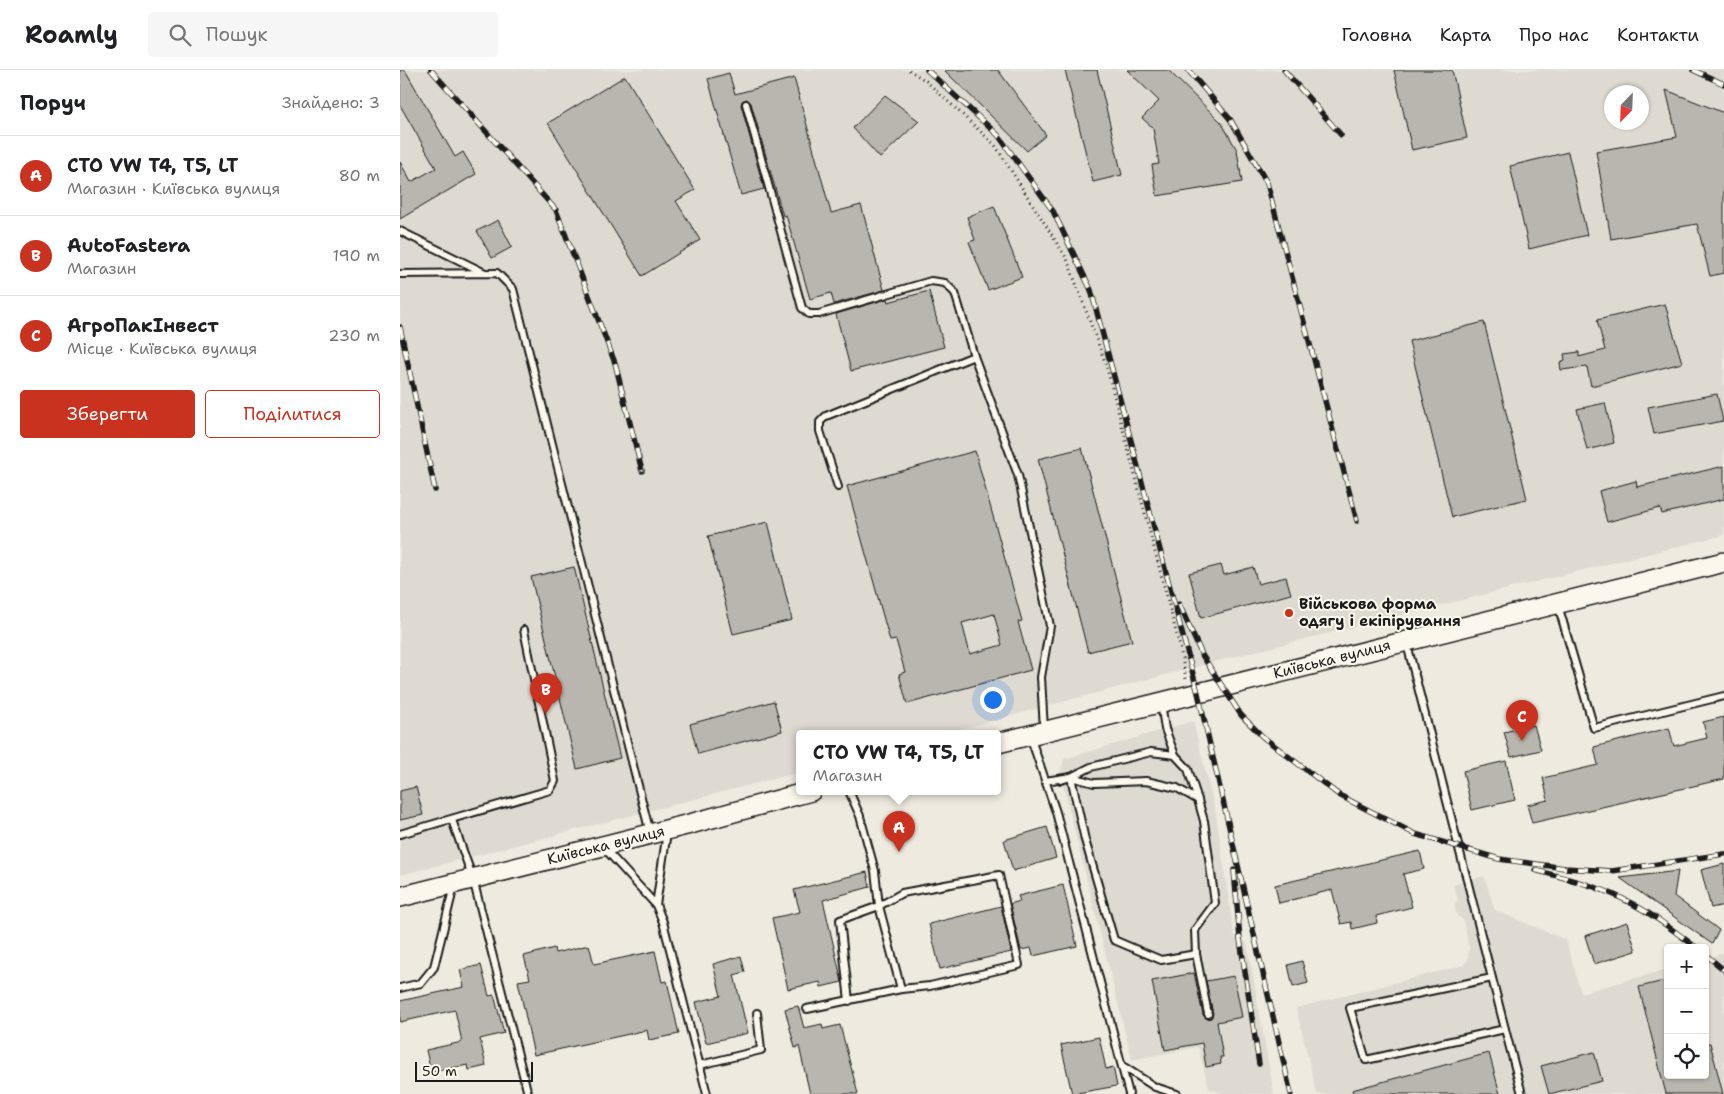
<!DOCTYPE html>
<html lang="uk">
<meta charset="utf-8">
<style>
:root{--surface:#fff;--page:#f6f6f6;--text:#202124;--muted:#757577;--line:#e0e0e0;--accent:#c8321e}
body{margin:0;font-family:"Shantell Sans",sans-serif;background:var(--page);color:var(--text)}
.controls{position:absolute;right:15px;bottom:15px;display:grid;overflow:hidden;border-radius:5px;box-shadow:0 1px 4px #0004}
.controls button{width:45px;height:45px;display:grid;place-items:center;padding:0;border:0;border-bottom:1px solid var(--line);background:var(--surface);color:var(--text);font:25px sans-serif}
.compass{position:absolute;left:1204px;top:15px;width:45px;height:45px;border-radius:50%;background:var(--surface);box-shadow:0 1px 4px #0004;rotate:203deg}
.scale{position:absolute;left:15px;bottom:12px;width:118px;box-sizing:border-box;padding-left:5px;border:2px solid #1c1c1c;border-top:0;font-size:14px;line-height:18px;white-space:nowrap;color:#1c1c1c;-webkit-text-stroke:4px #fbf7ec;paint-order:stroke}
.you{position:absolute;left:592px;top:629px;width:18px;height:18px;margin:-12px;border:4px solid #fff;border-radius:50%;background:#1a73e8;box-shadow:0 0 0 8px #1a73e833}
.badge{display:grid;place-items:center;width:32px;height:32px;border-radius:50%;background:var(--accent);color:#fff;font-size:16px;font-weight:700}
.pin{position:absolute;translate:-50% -41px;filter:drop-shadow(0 1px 2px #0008)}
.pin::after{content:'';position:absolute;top:26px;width:18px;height:15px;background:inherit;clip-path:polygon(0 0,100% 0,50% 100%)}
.popup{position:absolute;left:396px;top:660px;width:205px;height:65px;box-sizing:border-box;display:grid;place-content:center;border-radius:5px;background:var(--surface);filter:drop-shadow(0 1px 4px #0005);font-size:16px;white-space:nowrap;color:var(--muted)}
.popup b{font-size:19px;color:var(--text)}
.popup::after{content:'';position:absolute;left:50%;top:100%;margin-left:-10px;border:10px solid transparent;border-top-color:var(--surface)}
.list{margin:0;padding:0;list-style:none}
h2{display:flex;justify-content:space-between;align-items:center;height:65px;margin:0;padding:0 20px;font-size:21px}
h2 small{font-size:16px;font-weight:400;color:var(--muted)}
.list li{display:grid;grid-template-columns:32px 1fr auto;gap:15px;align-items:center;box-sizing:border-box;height:80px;padding:0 20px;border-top:1px solid var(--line)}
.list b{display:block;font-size:19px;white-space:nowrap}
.list p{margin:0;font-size:16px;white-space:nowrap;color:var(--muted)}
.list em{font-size:16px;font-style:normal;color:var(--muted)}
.actions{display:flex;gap:10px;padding:15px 20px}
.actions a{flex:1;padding:11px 0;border:1px solid var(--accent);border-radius:5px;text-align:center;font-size:18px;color:var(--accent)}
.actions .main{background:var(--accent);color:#fff}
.icon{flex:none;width:28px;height:28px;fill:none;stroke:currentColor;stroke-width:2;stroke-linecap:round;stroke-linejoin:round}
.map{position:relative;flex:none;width:1324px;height:1024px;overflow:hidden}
header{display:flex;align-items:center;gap:30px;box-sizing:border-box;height:70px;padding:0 25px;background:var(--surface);border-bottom:1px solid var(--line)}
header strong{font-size:24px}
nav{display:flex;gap:28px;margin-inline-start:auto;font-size:18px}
.search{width:350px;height:45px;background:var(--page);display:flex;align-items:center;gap:12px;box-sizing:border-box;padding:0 18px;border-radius:5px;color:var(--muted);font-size:19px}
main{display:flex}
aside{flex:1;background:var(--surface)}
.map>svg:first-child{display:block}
.built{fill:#dedad1;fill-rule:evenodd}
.building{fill:#b9b6af;stroke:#1c1c1c;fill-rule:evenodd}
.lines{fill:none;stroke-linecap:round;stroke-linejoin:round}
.lane-casing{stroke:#1c1c1c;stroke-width:10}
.secondary-casing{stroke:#1c1c1c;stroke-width:22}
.path{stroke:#1c1c1c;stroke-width:3;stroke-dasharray:1 4;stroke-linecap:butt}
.lane{stroke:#fbf7ec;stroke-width:6}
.secondary{stroke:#fbf7ec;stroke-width:19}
.rail-casing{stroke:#1c1c1c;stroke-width:5.5}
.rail{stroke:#fbf7ec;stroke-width:4;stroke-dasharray:11;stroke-linecap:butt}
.poi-dot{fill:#c8321e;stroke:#fbf7ec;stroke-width:2}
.labels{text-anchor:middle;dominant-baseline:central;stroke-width:4;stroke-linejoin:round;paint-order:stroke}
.poi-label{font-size:15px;font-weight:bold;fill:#1c1c1c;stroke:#fbf7ec;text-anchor:start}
.street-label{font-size:15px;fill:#1c1c1c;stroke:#fbf7ec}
</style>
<header>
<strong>Roamly</strong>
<div class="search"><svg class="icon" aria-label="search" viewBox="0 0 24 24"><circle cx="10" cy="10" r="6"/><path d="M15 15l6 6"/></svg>Пошук</div>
<nav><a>Головна</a><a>Карта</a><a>Про нас</a><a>Контакти</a></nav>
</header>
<main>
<aside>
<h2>Поруч<small>Знайдено: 3</small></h2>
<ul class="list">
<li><span class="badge">A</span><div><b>СТО VW T4, T5, LT</b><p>Магазин · Київська вулиця</p></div><em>80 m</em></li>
<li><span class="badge">B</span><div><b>AutoFastera</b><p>Магазин</p></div><em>190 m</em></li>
<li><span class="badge">C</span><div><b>АгроПакІнвест</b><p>Місце · Київська вулиця</p></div><em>230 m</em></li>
</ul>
<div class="actions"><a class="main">Зберегти</a><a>Поділитися</a></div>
</aside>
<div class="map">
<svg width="1324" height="1024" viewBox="0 0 1324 1024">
<rect width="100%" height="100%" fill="#eeeadf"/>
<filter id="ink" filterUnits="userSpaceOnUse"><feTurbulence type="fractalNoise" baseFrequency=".02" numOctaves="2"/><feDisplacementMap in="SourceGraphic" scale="10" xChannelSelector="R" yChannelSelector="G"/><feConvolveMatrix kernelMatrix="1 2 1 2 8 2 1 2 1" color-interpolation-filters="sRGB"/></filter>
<g filter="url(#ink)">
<g class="built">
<path d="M0,0H1324V465L829,588L545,663H400V702L0,805ZM1212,22H1242V52H1212Z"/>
<path d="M793,651L816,744L834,865L847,873L874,1024H825L809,1019L798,977L732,990L660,703L664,689Z"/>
<path d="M1084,806L1095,840L1166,870L1181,923L1268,899V1005H1305V889L1324,883V1024H917L896,938L1064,895L1068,889L1069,878L1063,850L1057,846L1054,835L1058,830L1053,815Z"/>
</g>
<g class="building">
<path d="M0,0H5L55,87L63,82L76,104L0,149V92L11,112L36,98L0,35Z"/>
<path d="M544,0H598L646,65L627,81Z"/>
<path d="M665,0H697L722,105L693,112Z"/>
<path d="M727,0H768L821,52L837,80L842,112L757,126L752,95L759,94L753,58L742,48L759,31Z"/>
<path d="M994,0H1052L1067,68L1012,80Z"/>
<path d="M329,3L335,24L394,8L431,143L461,135L484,220L434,234L431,223L410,229L386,145L383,146L351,33L347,29L342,31L341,35L364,119L341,125L308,9Z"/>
<path d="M225,6L295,120L276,131L300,170L242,206L148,53Z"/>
<path d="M1266,20L1324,43V203L1310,206L1297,154L1211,169L1196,81L1277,67Z"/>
<path d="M485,25L519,51L480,88L453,58Z"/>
<path d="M1168,82L1187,165L1129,179L1110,96Z"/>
<path d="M594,136L622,207L588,220L569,172L575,170L567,147Z"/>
<path d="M98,150L112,177L92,188L77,161Z"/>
<path d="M529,221L544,277L451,301L436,244L487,229L488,232Z"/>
<path d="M1265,234L1282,293L1191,316L1187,297L1161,300L1160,292L1165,290L1164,284L1179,282V287L1205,280L1197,250Z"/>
<path d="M1084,252L1127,429L1052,447L1009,271Z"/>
<path d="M1317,324L1323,351L1254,364L1248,337Z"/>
<path d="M1205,333L1214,373L1187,380L1177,339Z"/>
<path d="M682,378L732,571L688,582L638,389Z"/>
<path d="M575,381L622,551L618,552L631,600L507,634L499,604L505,602L496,570L490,571L447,416ZM594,544L602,575L570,584L562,553Z"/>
<path d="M1324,396V429L1262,444L1260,438L1207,452L1199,421L1236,411L1237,417Z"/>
<path d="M368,452L392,550L333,564L308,466Z"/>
<path d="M821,495L824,505L853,497L858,514L886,507L891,524L801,548L789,503Z"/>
<path d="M174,497L220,688L177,699L131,507Z"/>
<path d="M374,631L382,661L298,684L290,654Z"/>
<path d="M1324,647V709L1132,753L1127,735L1148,730L1143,708L1198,695L1194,677L1269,658L1274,676L1307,668L1303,652Z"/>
<path d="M1134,655L1141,680L1111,687L1104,662Z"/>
<path d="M1106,691L1115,730L1072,740L1063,701Z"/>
<path d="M16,717L23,745L0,750V721Z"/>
<path d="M647,757L656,788L613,801L604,770Z"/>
<path d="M1020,781L1024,799L1003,804L1012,837L976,846L977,853L952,859L951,852L941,854L932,820L879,833L875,815Z"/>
<path d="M1324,794V835L1311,838L1301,800Z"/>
<path d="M1278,801L1274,826L1319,860L1312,874L1220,808Z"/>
<path d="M467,802L470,817L423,830L442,912L421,917L420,912L388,919L372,848L400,842L394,820Z"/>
<path d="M663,815L677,876L633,886L631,878L621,880L610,834L620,831L618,826Z"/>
<path d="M601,836L611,882L540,899L529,854Z"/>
<path d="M1227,852L1236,881L1194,894L1185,866Z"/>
<path d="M189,875L194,894L255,881L262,912L267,911L279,964L249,970L247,960L134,985L118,911L130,909L124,886L154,878L155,883Z"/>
<path d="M341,886L345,902L334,905L348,963L306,973L296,932L321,926L313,894Z"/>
<path d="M902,891L908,913L893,917L888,895Z"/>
<path d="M81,895L89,926L94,925L104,963L80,969L86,996L69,1000L68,995L31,1002L26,980L62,972L55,940L0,952V931L64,917L60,900Z"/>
<path d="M794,903L803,945L807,949L811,948L813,944L806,911L834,906L842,947L817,952L823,987H820L821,994L806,997L802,973L765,980L752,911Z"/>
<path d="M1268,910V1005H1305V973H1310L1323,1024H1266L1239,917Z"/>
<path d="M398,936L404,958L422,954L423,959L440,955L458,1024H410L399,976L395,978L385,939Z"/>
<path d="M699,967L706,999L713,997L717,1016L672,1024L661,975Z"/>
<path d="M1194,982L1202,1011L1149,1024L1141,996Z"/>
<path d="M1089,983L1100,1024H953L952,1020Z"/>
</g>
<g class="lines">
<defs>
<g id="lane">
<path d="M346,34L402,238L409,244H419L531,211L545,213L555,223L574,286L618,405L650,556L641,607L644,660"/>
<path d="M0,161L85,203"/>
<path d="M0,204L97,203L113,219L250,763"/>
<path d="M438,417L420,361V352L426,346L574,286"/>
<path d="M1158,535L1194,658L1324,626"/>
<path d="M1007,574L1092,908L950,938L966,990L1105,959L1092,908"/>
<path d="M761,633L765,659L775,685"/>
<path d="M630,666L656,742L729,1024"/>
<path d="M661,710L671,707L694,713L746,711L777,718L798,730L804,751L815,833L795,860L796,884L761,890L714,870L685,770L671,707"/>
<path d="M645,711L671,707L691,697L751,682L775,685L788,699L798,730"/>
<path d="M52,750L73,809L128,1024"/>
<path d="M0,764L150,720L155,711L124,560"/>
<path d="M205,779L256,835L267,762"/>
<path d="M256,835L263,852L307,1024"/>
<path d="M796,884L808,944"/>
<path d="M0,918L21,913L34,897L54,816"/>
<path d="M449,931L440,850L479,836L502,823L599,805L619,895L530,916L501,919"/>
<path d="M407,939L501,919L479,836L475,801L460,746L449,721"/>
<path d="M1105,959L1122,1024"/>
<path d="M300,995L361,980L357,943"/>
<path d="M724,997L755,1017L777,1024"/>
</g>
<g id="secondary">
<path d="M598,673L1324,492"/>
<path d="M0,827L290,754L411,721"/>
</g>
</defs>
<use href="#lane" class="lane-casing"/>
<use href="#secondary" class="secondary-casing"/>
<path class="path" d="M509,0L526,11L595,75L667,189L706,295L780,577L786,609"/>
<use href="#lane" class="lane"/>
<use href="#secondary" class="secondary"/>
<defs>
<g id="rail">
<path d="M31,0L156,140L215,293L242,401"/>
<path d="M527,0L598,65L653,141L691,220L798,623L891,1024"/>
<path d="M788,0L830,49L867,113L957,451"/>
<path d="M884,0L941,65"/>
<path d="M1293,0L1324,14"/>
<path d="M0,257L35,420"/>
<path d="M779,534L802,585L841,645L863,667L939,725L1015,764L1099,789L1165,798L1212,801L1324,784"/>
<path d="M834,800L840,869L859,994"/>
<path d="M1135,800C1165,808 1195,815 1223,829C1250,842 1273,860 1297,878"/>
<path d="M1305,884L1324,900"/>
</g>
</defs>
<use href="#rail" class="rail-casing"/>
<use href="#rail" class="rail"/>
</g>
</g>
<circle class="poi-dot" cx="889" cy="543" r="5"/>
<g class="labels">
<g class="poi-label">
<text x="899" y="534">Військова форма<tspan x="899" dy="17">одягу і екіпірування</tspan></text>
</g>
<g class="street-label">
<text transform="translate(932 589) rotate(-14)">Київська вулиця</text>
<text transform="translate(206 775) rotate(-14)">Київська вулиця</text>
</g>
</g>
</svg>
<div class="controls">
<button>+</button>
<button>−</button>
<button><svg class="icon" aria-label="locate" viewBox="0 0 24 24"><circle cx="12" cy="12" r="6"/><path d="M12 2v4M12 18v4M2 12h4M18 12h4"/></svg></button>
</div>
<svg class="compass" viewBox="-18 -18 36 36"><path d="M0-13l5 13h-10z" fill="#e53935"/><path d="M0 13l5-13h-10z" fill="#757577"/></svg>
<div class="scale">50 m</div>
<div class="you"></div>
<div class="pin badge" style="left:499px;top:782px">A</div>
<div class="popup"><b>СТО VW T4, T5, LT</b>Магазин</div>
<div class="pin badge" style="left:146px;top:644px">B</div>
<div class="pin badge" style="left:1122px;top:671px">C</div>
</div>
</main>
